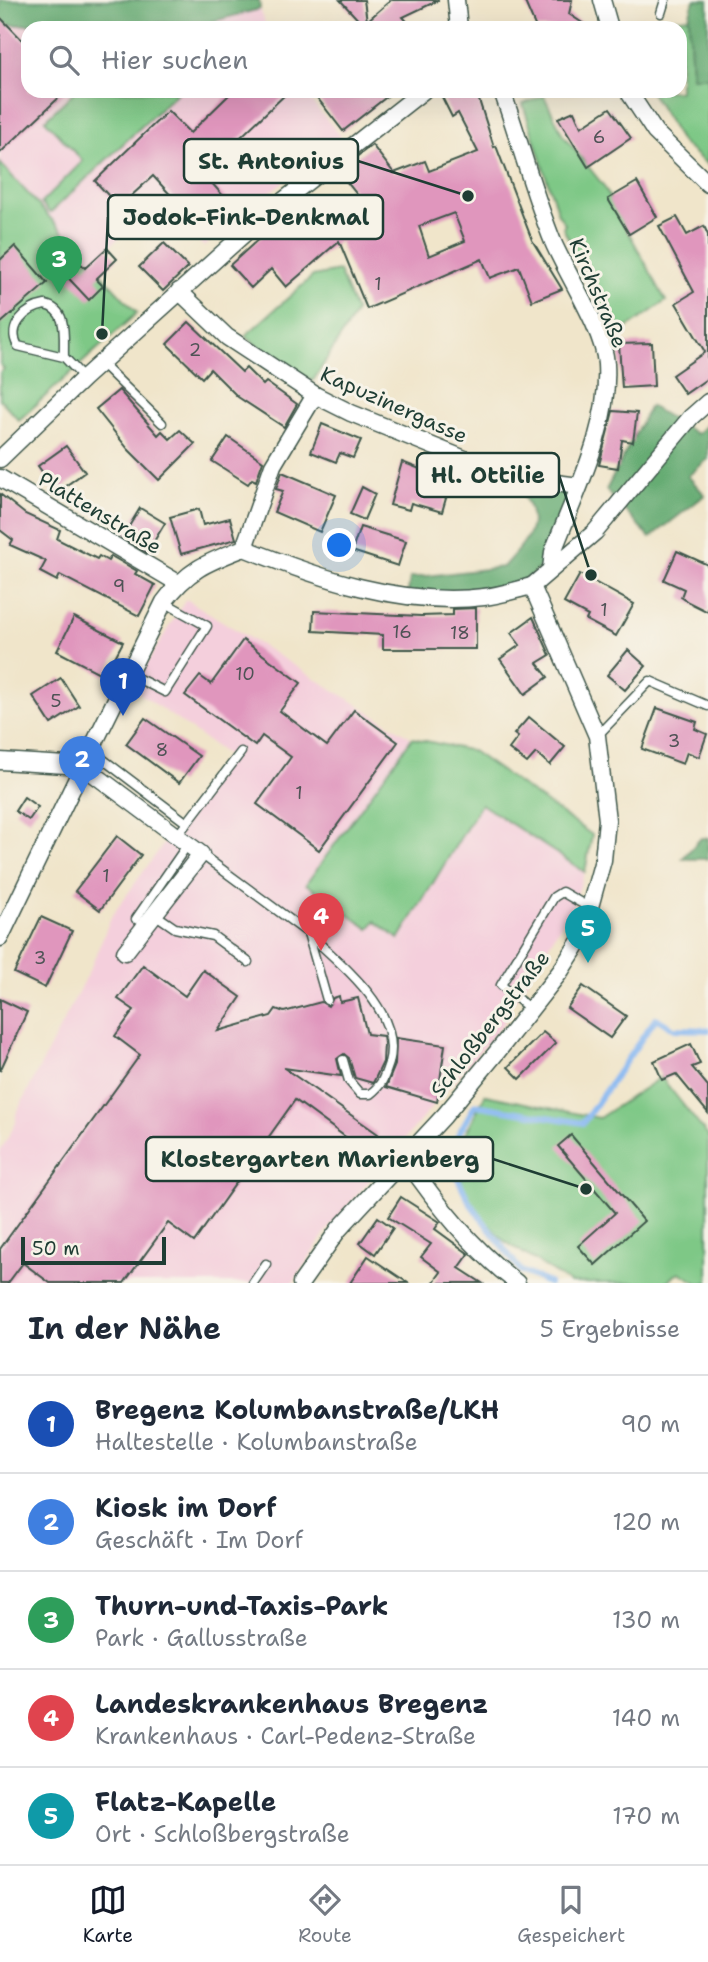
<!DOCTYPE html>
<html lang="de">
<meta charset="utf-8">
<style>
:root{--surface:#fff;--page:#f6f6f7;--text:#1f2937;--muted:#747a83;--line:#e0e1e3;--accent:#111827}
body{margin:0;font-family:"Shantell Sans",sans-serif;background:var(--page);color:var(--text)}
.scale{position:absolute;left:21px;bottom:18px;width:145px;box-sizing:border-box;padding-left:7px;border:4px solid #1f3d34;border-top:0;font-size:19px;line-height:24px;white-space:nowrap;color:#1f3d34;-webkit-text-stroke:5px #f7f3e8;paint-order:stroke}
.you{position:absolute;left:340px;top:546px;width:24px;height:24px;margin:-18px;border:5px solid #fff;border-radius:50%;background:#1a73e8;box-shadow:0 0 0 10px #1a73e833}
.badge{display:grid;place-items:center;width:46px;height:46px;border-radius:50%;background:var(--accent);color:#fff;font-size:23px;font-weight:700}
.pin{position:absolute;translate:-50% -58px;filter:drop-shadow(0 2px 4px #0008)}
.pin::after{content:'';position:absolute;top:37px;width:24px;height:21px;background:inherit;clip-path:polygon(0 0,100% 0,50% 100%)}
.list{margin:0;padding:0;list-style:none}
h2{display:flex;justify-content:space-between;align-items:center;height:91px;margin:0;padding:0 28px;font-size:30px}
h2 small{font-size:23px;font-weight:400;color:var(--muted)}
.list li{display:grid;grid-template-columns:46px 1fr auto;gap:21px;align-items:center;box-sizing:border-box;height:98px;padding:0 28px;border-top:2px solid var(--line)}
.list b{display:block;font-size:26px;white-space:nowrap}
.list p{margin:0;font-size:23px;white-space:nowrap;color:var(--muted)}
.list em{font-size:23px;font-style:normal;color:var(--muted)}
.icon{flex:none;width:38px;height:38px;fill:none;stroke:currentColor;stroke-width:2;stroke-linecap:round;stroke-linejoin:round}
.map{position:relative;flex:none;width:708px;height:1283px;overflow:hidden}
.search{position:absolute;background:var(--surface);box-shadow:0 7px 28px #0002;left:21px;right:21px;top:21px;height:77px;display:flex;align-items:center;gap:18px;box-sizing:border-box;padding:0 24px;border-radius:21px;color:var(--muted);font-size:26px}
.sheet{height:581px;background:var(--surface)}
nav{display:flex;justify-content:space-around;align-items:center;box-sizing:border-box;height:98px;border-top:2px solid var(--line);background:var(--surface);font-size:19px;color:var(--muted)}
nav a{display:grid;justify-items:center;gap:4px}
nav .on{color:var(--accent)}
.map>svg:first-child{display:block}
.built{fill:#f4cfdc}
.green{fill:#7ec886;stroke:#4e825d;stroke-width:2}
.forest{fill:#66ac73;stroke:#427454;stroke-width:2}
.lines{fill:none;stroke-linecap:round;stroke-linejoin:round}
.stream{stroke:#86b7f2;stroke-width:6}
.building{fill:#e096bd;fill-rule:evenodd}
.lane-casing{stroke:#3e564a;stroke-width:11}
.street-casing{stroke:#3e564a;stroke-width:19}
.lane{stroke:#fff;stroke-width:8}
.street{stroke:#fff;stroke-width:16}
.labels{text-anchor:middle;dominant-baseline:central;stroke-width:6;stroke-linejoin:round;paint-order:stroke}
.number-label{font-size:18px;fill:#4f5356}
.street-label{font-size:21px;fill:#1f3d34;stroke:#f7f3e8}
.leader{fill:none;stroke:#1f3d34;stroke-width:2.5}
.callout-dot{fill:#1f3d34;stroke:#f7f3e8;stroke-width:2.5}
.callout{fill:#f7f3e8;stroke:#1f3d34;stroke-width:2.5}
.callout-label{font-size:23px;text-anchor:middle;font-weight:bold;fill:#1f3d34}
</style>
<div class="map">
<svg width="708" height="1283" viewBox="0 0 708 1283">
<rect width="100%" height="100%" fill="#f7f3e8"/>
<filter id="ink" filterUnits="userSpaceOnUse"><feTurbulence type="fractalNoise" baseFrequency=".0143" numOctaves="2"/><feDisplacementMap in="SourceGraphic" scale="14" xChannelSelector="R" yChannelSelector="G"/><feConvolveMatrix kernelMatrix="1 2 1 2 8 2 1 2 1" color-interpolation-filters="sRGB"/></filter>
<filter id="wash" filterUnits="userSpaceOnUse"><feTurbulence type="fractalNoise" baseFrequency=".00686" numOctaves="4" result="noise"/><feDisplacementMap in="SourceGraphic" scale="28" xChannelSelector="R" yChannelSelector="G"/><feGaussianBlur stdDeviation="1.57" result="paint"/><feColorMatrix in="noise" values="0 0 0 0 0 0 0 0 0 0 0 0 0 0 0 0 0 1.4 0 .05"/><feComposite in="paint" operator="in"/></filter>
<g filter="url(#wash)">
<rect width="100%" height="100%" fill="#f0e5ca"/>
<g class="built">
<path d="M260,9L267,28H28V91H302L341,136L269,193H261L204,247L167,207H155L90,263L0,163V30L5,25L210,22Z"/>
<path d="M186,599L412,738L472,751L592,835L588,864L573,905L516,999L511,1004L501,998L493,1008L506,1019L502,1025L327,1230L293,1283H0V1151L16,1123V1114L91,967L111,917L227,755L132,688Z"/>
</g>
<g class="green">
<path d="M689,17L692,76L708,77V165L682,143L650,91H680V28H626V24Z"/>
<path d="M75,91H179L50,213L41,203L83,161L45,120Z"/>
<path d="M544,96L563,135L603,185L666,301L617,335L563,228L565,224L558,214L523,104Z"/>
<path d="M0,163L137,313L19,420L0,399V373L4,369L0,364Z"/>
<path d="M339,271L356,312L313,381L281,364L245,336L313,276Z"/>
<path d="M412,738L472,751L592,835L585,872L481,804L399,939L375,921L369,929L306,884Z"/>
<path d="M661,1077L708,1136V1283H698L679,1272L666,1283H570L503,1240L468,1203L460,1175L459,1147L485,1095L599,1118Z"/>
</g>
<g class="forest">
<path d="M0,0H259L260,9L210,22L5,25L0,30Z"/>
<path d="M694,0H708V77H692L689,17Z"/>
<path d="M650,406L697,434L708,423V459L688,476L705,495L650,538L606,490Z"/>
<path d="M517,486H558L571,494C562,515 556,540 545,560C520,603 450,592 408,592L410,578L503,567C530,536 545,524 517,486Z"/>
<path d="M701,838H708V859H682Z"/>
</g>
<g class="lines">
<path class="stream" d="M549,1283L521,1271L470,1203L450,1162L458,1135L475,1105L583,1123L656,1018L674,1029L708,1030"/>
</g>
<g id="blocks">
<g class="building">
<path d="M340,0H364L367,21L391,0H439L403,17L413,28H360L363,25Z"/>
<path d="M524,0H572L569,14L590,28H536Z"/>
<path d="M0,17L28,46V91H66L0,153Z"/>
<path d="M233,91H289L203,173L239,214L211,239L153,176L119,207L95,181L168,111L190,133Z"/>
<path d="M312,91H394L343,131Z"/>
<path d="M439,91H475L478,97L494,147L496,146L532,240L562,289L532,301L519,267L490,278L482,259L367,309L339,241L286,287L271,269L251,288L230,265L294,207L305,219L324,202L340,219L367,207L338,171L372,145L394,173L425,161L429,171L478,152L458,113L452,117ZM454,213L465,241L429,256L419,226Z"/>
<path d="M610,108L631,138L588,167L558,118L574,111L581,127Z"/>
<path d="M637,182L657,217L629,234L608,199Z"/>
<path d="M677,217L687,235L704,226L708,235V378L685,394L672,375L705,352L676,303L694,292L659,226Z"/>
<path d="M164,243L188,267L163,291L139,267Z"/>
<path d="M15,246L47,283L0,324V260Z"/>
<path d="M107,248L117,259L96,279L103,286L89,300L58,267L71,254L85,268Z"/>
<path d="M189,322L242,372L246,368L263,385L266,382L297,404L284,427L238,397L210,369L202,378L167,344Z"/>
<path d="M652,343L654,386L622,388L619,344Z"/>
<path d="M119,390L158,435L162,431L170,439L180,430L195,444L159,480L128,449L96,409Z"/>
<path d="M613,411L637,413L633,442L622,440L618,468L599,465Z"/>
<path d="M322,424L361,440L353,458L340,453L336,462L311,452Z"/>
<path d="M228,437L263,461L256,481L252,479L248,484L212,461Z"/>
<path d="M66,446L85,472L57,492L38,466Z"/>
<path d="M402,462L451,481L442,512L411,503L409,510L390,505Z"/>
<path d="M282,472L336,495L320,532L274,512L283,491L276,489Z"/>
<path d="M362,487L375,494L364,520L350,514Z"/>
<path d="M0,494L25,514L60,530L57,539L97,559L99,556L108,561L111,556L137,571L135,574L155,585L139,616L60,575L57,581L40,572L46,561L10,545L13,540L0,530Z"/>
<path d="M140,508L165,523L147,553L122,538Z"/>
<path d="M199,509L203,525L230,518L236,539L181,554L170,517Z"/>
<path d="M360,527L406,541L398,566L352,551Z"/>
<path d="M677,551L708,565V612L688,602L681,597L684,589L664,580Z"/>
<path d="M580,574L634,604L616,636L586,620L588,616L564,603Z"/>
<path d="M476,608V649H383V635L313,631L314,611L421,616L453,615V609Z"/>
<path d="M74,617L123,642L105,676L57,651Z"/>
<path d="M533,617L550,655L537,663L548,677L525,694L500,659L520,645L511,633Z"/>
<path d="M243,640L301,683L280,711L327,746L354,710L398,742L319,850L257,804L291,757L262,736L255,746L185,695L200,676L211,684Z"/>
<path d="M628,650L646,666L625,690L607,675Z"/>
<path d="M61,678L79,706L51,724L33,696Z"/>
<path d="M657,708L697,722L695,729L707,734L699,757L687,752L683,764L642,749Z"/>
<path d="M529,717L565,747L550,765L536,753L527,763L509,749L518,737L514,734Z"/>
<path d="M145,718L199,756L179,783L126,744Z"/>
<path d="M24,797L38,807L29,820L15,811Z"/>
<path d="M117,836L141,855L100,910L75,891Z"/>
<path d="M41,917L72,931L45,988L14,973Z"/>
<path d="M143,965L185,996L203,970L241,997L218,1031L271,1016L276,1009L284,1012L321,1002L328,1006L333,998L339,996L340,1002L358,998L367,1034L383,1036L384,1044L383,1062L373,1083L355,1078L349,1058L344,1054L337,1059L341,1076L284,1068L378,1134L366,1152L295,1100L194,1242L168,1223L124,1283H50L23,1263L8,1283H0V1249L140,1055L115,1036L134,1010L118,999Z"/>
<path d="M583,986L626,1016L610,1038L567,1008Z"/>
<path d="M0,999L27,1012L0,1071Z"/>
<path d="M543,1032L556,1043L520,1079L508,1067Z"/>
<path d="M396,1038L445,1045L437,1102L386,1087L395,1065Z"/>
<path d="M691,1044L700,1064L692,1067L708,1086V1113L676,1074L662,1080L654,1061Z"/>
<path d="M571,1135L644,1221L595,1265L578,1246L615,1213L558,1146Z"/>
<path d="M401,1197L440,1222L435,1229L469,1254L459,1268L482,1283H433L441,1272L421,1257L431,1244L388,1217Z"/>
<path d="M378,1217L393,1228L375,1254L360,1243Z"/>
<path d="M368,1256L408,1283H350Z"/>
</g>
</g>
</g>
<g filter="url(#ink)">
<use href="#blocks" fill-opacity="0" stroke="#3e564a" stroke-width="2"/>
<g class="lines">
<defs>
<g id="lane">
<path d="M661,13L665,0"/>
<path d="M64,357C63,338 69,310 45,305C27,308 6,326 18,346L64,357L84,378"/>
<path d="M101,363L162,423"/>
<path d="M129,674L165,692L207,626L164,602"/>
<path d="M597,736L650,681L708,706"/>
<path d="M92,751L183,820"/>
<path d="M177,836L241,752"/>
<path d="M201,854L308,933"/>
<path d="M156,915L175,928L213,936L248,962"/>
<path d="M136,919L188,844"/>
<path d="M327,1000L308,933C341,965 403,1011 389,1063C384,1078 382,1085 370,1094H360L349,1081L343,1060"/>
<path d="M530,1009L501,985L554,897L562,892L590,908"/>
<path d="M253,1283L266,1264"/>
</g>
<g id="street">
<path d="M456,0L459,28"/>
<path d="M602,0L610,28"/>
<path d="M502,91C520,141 533,193 553,242C567,275 604,330 606,364C610,429 575,493 553,552L551,569"/>
<path d="M628,91L655,132L708,184"/>
<path d="M179,291L227,337L315,395L351,413L509,477L579,486"/>
<path d="M0,459L84,378L265,215L423,91"/>
<path d="M0,478L178,583"/>
<path d="M244,548L273,465L315,395"/>
<path d="M532,586L595,532L691,417L708,402"/>
<path d="M0,761L83,766L164,602C188,569 208,562 244,548C319,578 402,607 484,597C500,595 516,590 532,586"/>
<path d="M0,938L83,766L201,854L125,952"/>
<path d="M406,1159C438,1206 472,1248 517,1283"/>
<path d="M301,1283L339,1229L444,1116L497,1052L560,972L581,939L603,860L607,820L597,736L532,586"/>
</g>
</defs>
<use href="#lane" class="lane-casing"/>
<use href="#street" class="street-casing"/>
<use href="#lane" class="lane"/>
<use href="#street" class="street"/>
</g>
</g>
<g class="labels">
<g class="number-label">
<text x="599" y="137">6</text>
<text x="378" y="284">1</text>
<text x="195" y="350">2</text>
<text x="119" y="586">9</text>
<text x="604" y="610">1</text>
<text x="402" y="632">16</text>
<text x="460" y="633">18</text>
<text x="245" y="674">10</text>
<text x="56" y="701">5</text>
<text x="674" y="741">3</text>
<text x="162" y="750">8</text>
<text x="299" y="793">1</text>
<text x="106" y="876">1</text>
<text x="40" y="958">3</text>
</g>
<g class="street-label">
<text transform="translate(598 293) rotate(67)">Kirchstraße</text>
<text transform="translate(394 405) rotate(24)">Kapuzinergasse</text>
<text transform="translate(100 513) rotate(31)">Plattenstraße</text>
<text transform="translate(490 1024) rotate(-52)">Schloßbergstraße</text>
</g>
</g>
<path class="leader" d="M468 196L358 161M102 334L108 217M591 575L559 475M586 1189L493 1159"/>
<g class="callout-dot">
<circle cx="468" cy="196" r="7"/>
<circle cx="102" cy="334" r="7"/>
<circle cx="591" cy="575" r="7"/>
<circle cx="586" cy="1189" r="7"/>
</g>
<g class="callout">
<rect x="184" y="139" width="174" height="44" rx="7"/>
<rect x="108" y="195" width="275" height="44" rx="7"/>
<rect x="417" y="453" width="142" height="44" rx="7"/>
<rect x="146" y="1137" width="347" height="44" rx="7"/>
</g>
<g class="callout-label">
<text x="271" y="169">St. Antonius</text>
<text x="246" y="225">Jodok-Fink-Denkmal</text>
<text x="488" y="483">Hl. Ottilie</text>
<text x="320" y="1167">Klostergarten Marienberg</text>
</g>
</svg>
<div class="scale">50 m</div>
<div class="you"></div>
<div class="pin badge" style="left:123px;top:716px;background:#1a4fb4">1</div>
<div class="pin badge" style="left:82px;top:794px;background:#3f7fe0">2</div>
<div class="pin badge" style="left:59px;top:294px;background:#2e9e5b">3</div>
<div class="pin badge" style="left:321px;top:951px;background:#e0444e">4</div>
<div class="pin badge" style="left:588px;top:963px;background:#0f9aa8">5</div>
<div class="search"><svg class="icon" aria-label="search" viewBox="0 0 24 24"><circle cx="10" cy="10" r="6"/><path d="M15 15l6 6"/></svg>Hier suchen</div>
</div>
<section class="sheet">
<h2>In der Nähe<small>5 Ergebnisse</small></h2>
<ul class="list">
<li><span class="badge" style="background:#1a4fb4">1</span><div><b>Bregenz Kolumbanstraße/LKH</b><p>Haltestelle · Kolumbanstraße</p></div><em>90 m</em></li>
<li><span class="badge" style="background:#3f7fe0">2</span><div><b>Kiosk im Dorf</b><p>Geschäft · Im Dorf</p></div><em>120 m</em></li>
<li><span class="badge" style="background:#2e9e5b">3</span><div><b>Thurn-und-Taxis-Park</b><p>Park · Gallusstraße</p></div><em>130 m</em></li>
<li><span class="badge" style="background:#e0444e">4</span><div><b>Landeskrankenhaus Bregenz</b><p>Krankenhaus · Carl-Pedenz-Straße</p></div><em>140 m</em></li>
<li><span class="badge" style="background:#0f9aa8">5</span><div><b>Flatz-Kapelle</b><p>Ort · Schloßbergstraße</p></div><em>170 m</em></li>
</ul>
</section>
<nav>
<a class="on"><svg class="icon" aria-label="map" viewBox="0 0 24 24"><path d="M3 6l6-2 6 2 6-2v14l-6 2-6-2-6 2zM9 4v14M15 6v14"/></svg>Karte</a>
<a><svg class="icon" aria-label="directions" viewBox="0 0 24 24"><path d="M12 3l9 9-9 9-9-9zM9 14v-3h6M13 9l2 2-2 2"/></svg>Route</a>
<a><svg class="icon" aria-label="saved" viewBox="0 0 24 24"><path d="M7 4h10v16l-5-4-5 4z"/></svg>Gespeichert</a>
</nav>
